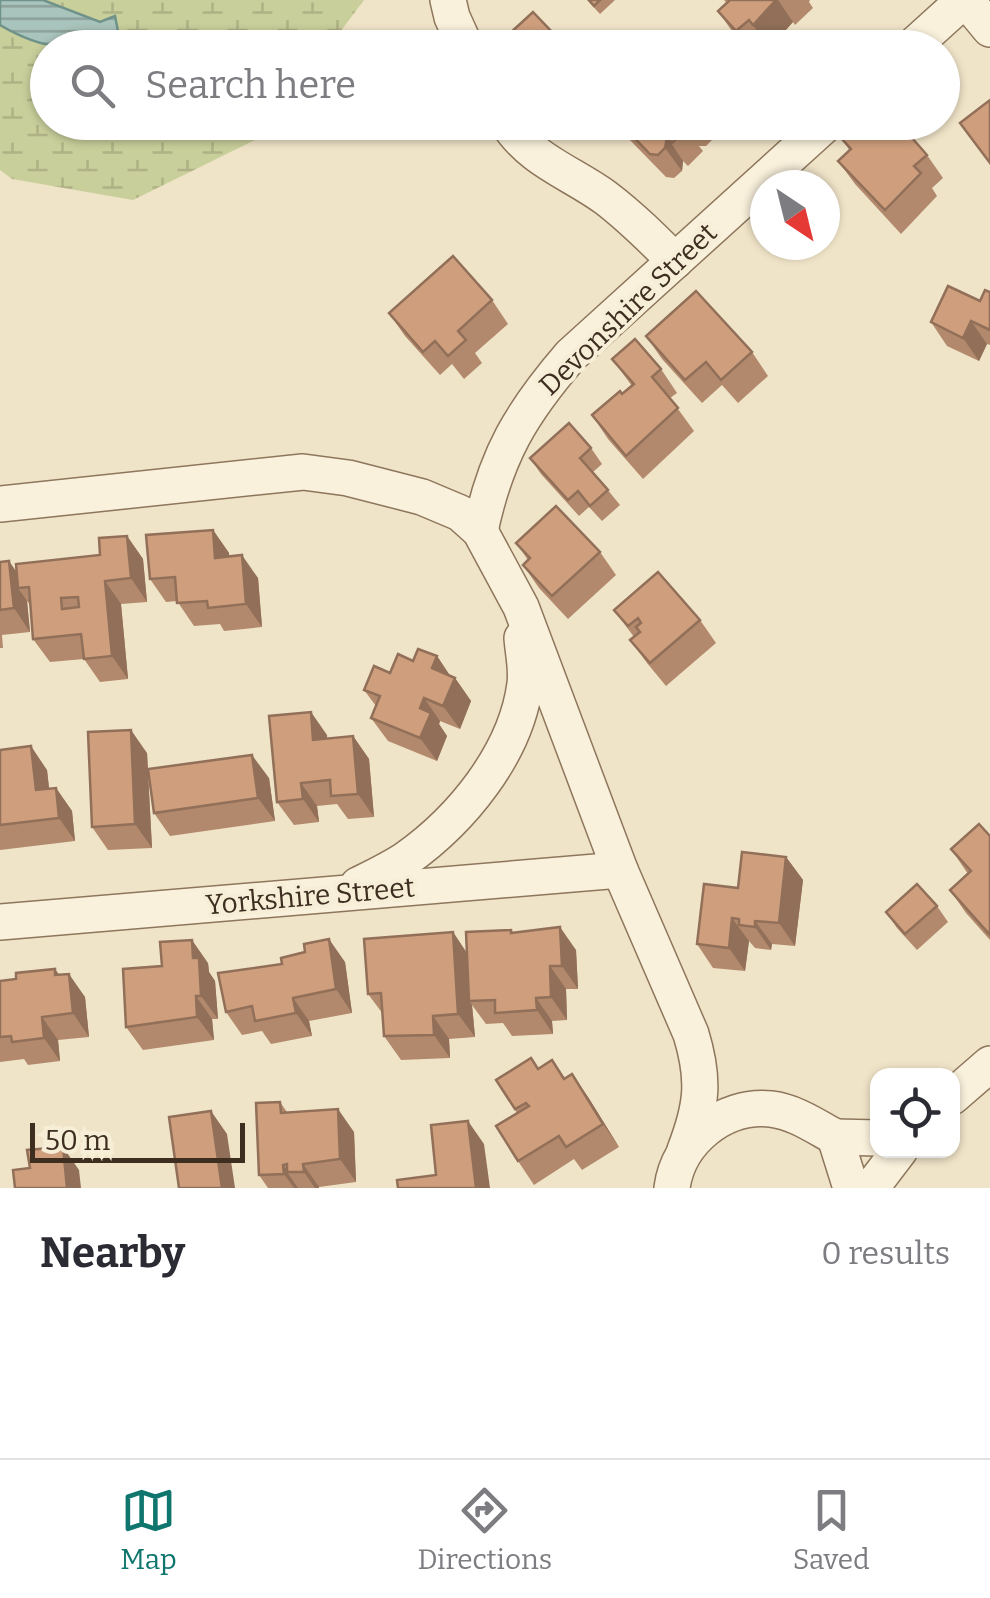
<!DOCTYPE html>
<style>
:root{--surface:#fff;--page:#f7f7f7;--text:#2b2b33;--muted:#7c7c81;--line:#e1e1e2;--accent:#0f766e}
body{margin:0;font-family:Bitter,serif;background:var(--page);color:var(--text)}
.controls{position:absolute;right:30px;bottom:30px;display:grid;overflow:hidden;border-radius:20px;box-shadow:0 2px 8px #0004}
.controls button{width:90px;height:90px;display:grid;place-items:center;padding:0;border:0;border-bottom:2px solid var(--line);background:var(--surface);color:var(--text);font:50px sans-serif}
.compass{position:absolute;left:750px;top:170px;width:90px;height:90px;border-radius:50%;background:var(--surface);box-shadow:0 2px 8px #0004;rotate:145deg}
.scale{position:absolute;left:30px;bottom:25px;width:215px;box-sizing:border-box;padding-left:10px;border:5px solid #3d2e20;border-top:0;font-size:28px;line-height:35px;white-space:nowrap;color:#3d2e20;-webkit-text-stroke:8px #f7eed8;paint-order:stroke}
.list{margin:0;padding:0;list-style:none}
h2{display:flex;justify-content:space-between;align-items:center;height:130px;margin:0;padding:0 40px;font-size:42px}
h2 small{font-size:32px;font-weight:400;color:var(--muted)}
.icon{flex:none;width:55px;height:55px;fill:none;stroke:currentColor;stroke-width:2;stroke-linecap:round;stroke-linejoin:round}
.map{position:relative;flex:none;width:990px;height:1188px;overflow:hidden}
.search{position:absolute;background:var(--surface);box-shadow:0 2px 8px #0004;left:30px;right:30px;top:30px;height:110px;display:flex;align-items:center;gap:25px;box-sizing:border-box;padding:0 35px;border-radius:55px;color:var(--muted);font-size:38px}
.sheet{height:270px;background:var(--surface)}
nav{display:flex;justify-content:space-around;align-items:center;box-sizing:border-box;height:140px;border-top:2px solid var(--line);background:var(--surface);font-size:28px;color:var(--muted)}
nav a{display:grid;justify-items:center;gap:5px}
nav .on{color:var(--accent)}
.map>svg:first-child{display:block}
.wetland{fill:url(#wetland-marsh)}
.water{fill:url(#water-rules);stroke:#6f938a;stroke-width:2.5}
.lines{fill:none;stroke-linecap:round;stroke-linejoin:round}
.minor-casing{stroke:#8d765c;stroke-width:38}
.minor{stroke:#faf1dc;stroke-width:35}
.wall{fill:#b2896c}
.shaded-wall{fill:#916f58}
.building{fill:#cf9f7d;stroke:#916f58;stroke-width:2.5;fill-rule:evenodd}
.labels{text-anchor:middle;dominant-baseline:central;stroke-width:8;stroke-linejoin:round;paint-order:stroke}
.street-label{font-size:28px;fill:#3d2e20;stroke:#f7eed8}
</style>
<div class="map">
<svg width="990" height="1188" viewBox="0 0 990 1188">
<defs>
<pattern id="wetland-marsh" width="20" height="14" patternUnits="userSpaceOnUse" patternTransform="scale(2.5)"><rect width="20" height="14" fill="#c9cf9b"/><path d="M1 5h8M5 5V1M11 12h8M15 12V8" fill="none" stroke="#aeb285"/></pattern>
<pattern id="water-rules" width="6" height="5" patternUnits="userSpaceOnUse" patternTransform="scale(2.5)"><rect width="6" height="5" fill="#a9c4bc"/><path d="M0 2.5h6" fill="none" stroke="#8ba098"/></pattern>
</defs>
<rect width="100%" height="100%" fill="#f0e4c8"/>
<g class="wetland">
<path d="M43,0H364L328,48L62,47L94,44L117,32L115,17L100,22Z"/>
<path d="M0,25L51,47L48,48V122L273,123L263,136L133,200L12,179L0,170Z"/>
</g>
<path class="water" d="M0,0H43L100,22L115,16L118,31C73,54 43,50 0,25Z"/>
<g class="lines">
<defs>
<g id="minor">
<path d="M448,0L452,17L466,48"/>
<path d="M966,0L990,29"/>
<path d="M911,48L964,0"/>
<path d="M507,122C530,160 572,173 606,198C631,217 653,239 675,261"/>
<path d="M0,504L303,472L348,478L422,497L460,513L480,531L521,607L620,870L691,1034C705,1080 702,1106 685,1150"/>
<path d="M480,531C496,455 521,413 571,355L828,122"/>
<path d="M358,885C374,877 391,869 406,859C461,820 516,754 525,684C527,669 523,652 522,638"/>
<path d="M0,922L620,870"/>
<path d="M952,1097L990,1064"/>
<path d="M835,1137L878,1138"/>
<path d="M672,1188C678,1141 723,1104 771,1109C795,1112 815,1126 835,1137L851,1188"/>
<path d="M871,1188L900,1150"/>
</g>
</defs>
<use href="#minor" class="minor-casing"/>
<use href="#minor" class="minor"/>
</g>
<g class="wall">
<path d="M587,0H615L600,14Z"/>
<path d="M724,0H810L809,2L813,8L795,25L793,22L770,48L765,43L760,48H746L734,34L718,11L727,3Z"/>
<path d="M553,33L563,48H518L509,34Z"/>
<path d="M585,122H711L715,129L716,136L706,146H699L703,151L688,166L683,161L682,171L674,178L666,177L626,136L617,123L600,139Z"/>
<path d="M842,139L927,155L943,178L932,188L937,196L901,234L855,184L838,161L850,151Z"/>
<path d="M990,292V345L987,344L979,361L947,346L931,322L980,301Z"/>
<path d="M492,300L508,324L475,353L482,363L464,379L452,364L440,375L405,336L389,313Z"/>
<path d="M646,336L752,352L768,376L738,403L722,385L702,403L662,359Z"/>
<path d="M612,359L661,369L677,393L670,398L694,431L643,479L608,439L592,415L632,386Z"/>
<path d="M591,448L602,464L593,472L620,505L602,521L589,507L579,516L541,474L530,458Z"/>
<path d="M213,530L229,553V556L258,578L262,627L224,631L220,624L194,626L177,601L166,602L150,579Z"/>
<path d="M127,536L143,559L147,602L121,604L128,679L100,682L84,659L50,662L33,639L31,606L27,601L30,632L2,635L3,648H0V562L16,571L100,555Z"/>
<path d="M516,543L600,552L616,575L568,619L539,588L523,565L528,560Z"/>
<path d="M614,610L700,620L716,643L666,686L647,663L630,640L634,637Z"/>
<path d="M437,656L450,676L455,678L471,701L460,729L440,721L439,724L447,736L437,761L388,741L371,718L376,706L364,690L390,673L413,661Z"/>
<path d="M327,735V738L353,736L369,759L374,817L348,819L337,804L317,806L319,822L294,825L277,802Z"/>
<path d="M0,750L47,770L49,789L56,788L72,811L75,841L0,850Z"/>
<path d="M147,753L148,769L269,778L275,821L170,836L154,813L148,774L152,848L108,850L92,827Z"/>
<path d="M990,836V940L966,913L950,890L968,874L951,849Z"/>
<path d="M786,857L803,880L795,946L772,944L771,950L755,948L749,941L745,971L713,968L697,944L738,888Z"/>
<path d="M937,906L948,922L917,950L897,928L886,912Z"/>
<path d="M511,930L514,933L576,950L578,989H566L567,1020L552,1021L553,1034L512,1036L503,1023L486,1024L472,1005L475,1037L449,1039L450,1058L401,1060L384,1036L383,1014L368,994L453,932L467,954Z"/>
<path d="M345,962L352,1013L309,1021L312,1036L271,1044L262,1031L242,1035L226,1012Z"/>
<path d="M208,963L209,972L215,981L218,1019H212L214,1040L143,1050L126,1027Z"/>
<path d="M59,975L85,997L89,1037L58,1040L60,1061L28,1065L24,1059L0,1062V981Z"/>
<path d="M539,1068L565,1078L588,1097L619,1147L582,1170L574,1159L534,1185L518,1161L517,1113L496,1080Z"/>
<path d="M280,1102L287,1112L354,1132L356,1182L319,1187V1188H268L259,1175Z"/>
</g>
<g class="shaded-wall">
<path d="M776,0H778L793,22L769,48L753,25Z"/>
<path d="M706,122H711L715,129L716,136Z"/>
<path d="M667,137L683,161L682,171L665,148Z"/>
<path d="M971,321L987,344L979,361L963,338Z"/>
<path d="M213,530L229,553L231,581L215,558Z"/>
<path d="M127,536L143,559L147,602L131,578Z"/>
<path d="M242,555L258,578L262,627L246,604Z"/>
<path d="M9,561L25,584L18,588L27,601L30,632L14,608Z"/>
<path d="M105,581L121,604L128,679L112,656Z"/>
<path d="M437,656L453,680L432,668Z"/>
<path d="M455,678L471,701L460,729L443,706Z"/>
<path d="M424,698L440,721L439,724L447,736L437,761L420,738V708Z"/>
<path d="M311,712L327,735L329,763L313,740Z"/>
<path d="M131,730L147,753L152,848L135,824Z"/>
<path d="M353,736L369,759L374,817L358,794Z"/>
<path d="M31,746L47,770L52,814L36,790Z"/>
<path d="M252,755L269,778L275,821L258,798Z"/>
<path d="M301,783L317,806L319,822L303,799Z"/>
<path d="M56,788L72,811L75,841L59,818Z"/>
<path d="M786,857L803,880L795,946L779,923Z"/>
<path d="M732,918L749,941L745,971L729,948Z"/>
<path d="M755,921L772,944L771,950L755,927Z"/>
<path d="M560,927L576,950L578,989L562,966Z"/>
<path d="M453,932L469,956V1001L472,1005L475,1037L458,1014Z"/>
<path d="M329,939L345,962L352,1013L336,989Z"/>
<path d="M192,940L208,963L209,972L215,981L218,1019L201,996L193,958Z"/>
<path d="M550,966L566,989L567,1020L551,997Z"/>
<path d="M55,969L71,991L69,974L85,997L89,1037L73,1013L55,975Z"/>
<path d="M196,996L212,1019L214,1040L197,1017Z"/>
<path d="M293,998L309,1021L312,1036L296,1013Z"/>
<path d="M536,998L552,1021L553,1034L537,1010Z"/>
<path d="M433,1016L449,1039L450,1058L434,1035Z"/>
<path d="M42,1017L58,1040L60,1061L44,1038Z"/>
<path d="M572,1074L588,1097L619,1147L603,1124Z"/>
<path d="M338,1109L354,1132L356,1182L340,1159Z"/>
<path d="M211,1111L227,1134L235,1188H222Z"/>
<path d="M468,1121L484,1144L490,1188H476Z"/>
<path d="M63,1147L79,1170L81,1188H67Z"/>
<path d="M303,1164L319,1187V1188H315L304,1172Z"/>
<path d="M283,1165L289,1172H287L298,1188H294L284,1174Z"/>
</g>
<g class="building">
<path d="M589,0H600L594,6Z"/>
<path d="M730,0H776L753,25L749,20L736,31L718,11Z"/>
<path d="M533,12L553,33L538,48H521L509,34Z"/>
<path d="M990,100V163L960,123Z"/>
<path d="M619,122H682L687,128L672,143L667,137L665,148L658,155L650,154Z"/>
<path d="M860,122H898L927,155L914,166L921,173L885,210L838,161L851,149L842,139Z"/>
<path d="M453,256L492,300L458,331L466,340L448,356L435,341L423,352L389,313Z"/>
<path d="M948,286L980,301L985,290L990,292V330L971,321L963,338L931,322Z"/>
<path d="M696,291L752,352L721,380L706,362L685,380L646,336Z"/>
<path d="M635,339L661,369L652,377L678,408L626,456L592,415L620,391L622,394L634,384L612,359Z"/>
<path d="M569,423L591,448L580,458L608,490L590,506L578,491L568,500L530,458Z"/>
<path d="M556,506L600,552L552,596L523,565L530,558L516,543Z"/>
<path d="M213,530L215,558L242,555L246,604L208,608L207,601L177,603L175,577L150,579L146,535Z"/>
<path d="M127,536L131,578L105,581L112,656L84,659L81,634L33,639L29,587L18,588L16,564L100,555L99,538ZM78,597L79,607L62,609L61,598Z"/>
<path d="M9,561L14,608L0,610V562Z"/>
<path d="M658,572L700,620L650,663L630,640L640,632L636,627L641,623L638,618L628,626L614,610Z"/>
<path d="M418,649L437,656L432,668L455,678L443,706L424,698L420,708L431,713L420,738L371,718L380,696L364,690L374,666L390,673L398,654L413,661Z"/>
<path d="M311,712L313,740L353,736L358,794L331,796L330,780L301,783L303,799L277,802L269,716Z"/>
<path d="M131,730L135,824L92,827L88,732Z"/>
<path d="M31,746L36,790L56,788L59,818L0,825V750Z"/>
<path d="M252,755L258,798L154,813L148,769Z"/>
<path d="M979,824L990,836V935L950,890L971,871L951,849Z"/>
<path d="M742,852L786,857L779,923L755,921V927L739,925V919L732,918L729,948L697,944L704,884L738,888Z"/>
<path d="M917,884L937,906L905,934L886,912Z"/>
<path d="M560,927L562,966H550L551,997L536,998L537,1010L495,1013V1000L469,1001L466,932L511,930V933Z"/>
<path d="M453,932L458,1014L433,1016L434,1035L384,1036L381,993L368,994L364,939Z"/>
<path d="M329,939L336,989L293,998L296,1013L255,1021L252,1006L226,1012L218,973L282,964L281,958L305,952L304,944Z"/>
<path d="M192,940L193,958H199L201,996H196L197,1017L126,1027L123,969L162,966L160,942Z"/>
<path d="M55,969V975L69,974L73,1013L42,1017L44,1038L12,1042L11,1036L0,1037V981L16,979V973Z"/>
<path d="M531,1058L538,1069L552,1060L564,1079L572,1074L603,1124L566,1147L559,1136L518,1161L496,1126L529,1106L526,1103L515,1109L496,1080Z"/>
<path d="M280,1102L281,1113L338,1109L340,1159L303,1164L304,1172H287V1164L283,1165L284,1174L259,1175L256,1103Z"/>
<path d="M211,1111L222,1188H179L169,1117Z"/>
<path d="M468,1121L476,1188H398L397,1180L436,1175L431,1125Z"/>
<path d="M63,1147L67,1188H15L13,1170L30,1168L27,1150Z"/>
</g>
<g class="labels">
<g class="street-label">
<text transform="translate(628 309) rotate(-44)">Devonshire Street</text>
<text transform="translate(310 896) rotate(-5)">Yorkshire Street</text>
</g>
</g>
</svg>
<div class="controls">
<button><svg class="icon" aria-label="locate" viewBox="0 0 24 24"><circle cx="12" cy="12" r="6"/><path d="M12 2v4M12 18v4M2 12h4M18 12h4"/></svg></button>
</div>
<svg class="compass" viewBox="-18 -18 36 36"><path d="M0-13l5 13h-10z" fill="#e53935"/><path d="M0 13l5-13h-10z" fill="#7c7c81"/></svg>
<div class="scale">50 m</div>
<div class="search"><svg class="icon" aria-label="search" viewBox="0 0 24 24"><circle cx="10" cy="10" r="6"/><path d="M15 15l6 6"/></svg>Search here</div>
</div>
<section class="sheet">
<h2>Nearby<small>0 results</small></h2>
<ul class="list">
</ul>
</section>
<nav>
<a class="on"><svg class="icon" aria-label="map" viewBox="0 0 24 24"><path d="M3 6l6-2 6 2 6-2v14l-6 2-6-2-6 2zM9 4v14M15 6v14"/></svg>Map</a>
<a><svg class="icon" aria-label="directions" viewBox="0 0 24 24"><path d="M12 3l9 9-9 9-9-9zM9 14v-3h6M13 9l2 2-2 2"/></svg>Directions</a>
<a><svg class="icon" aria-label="saved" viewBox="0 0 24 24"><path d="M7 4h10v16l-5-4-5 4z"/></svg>Saved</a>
</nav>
